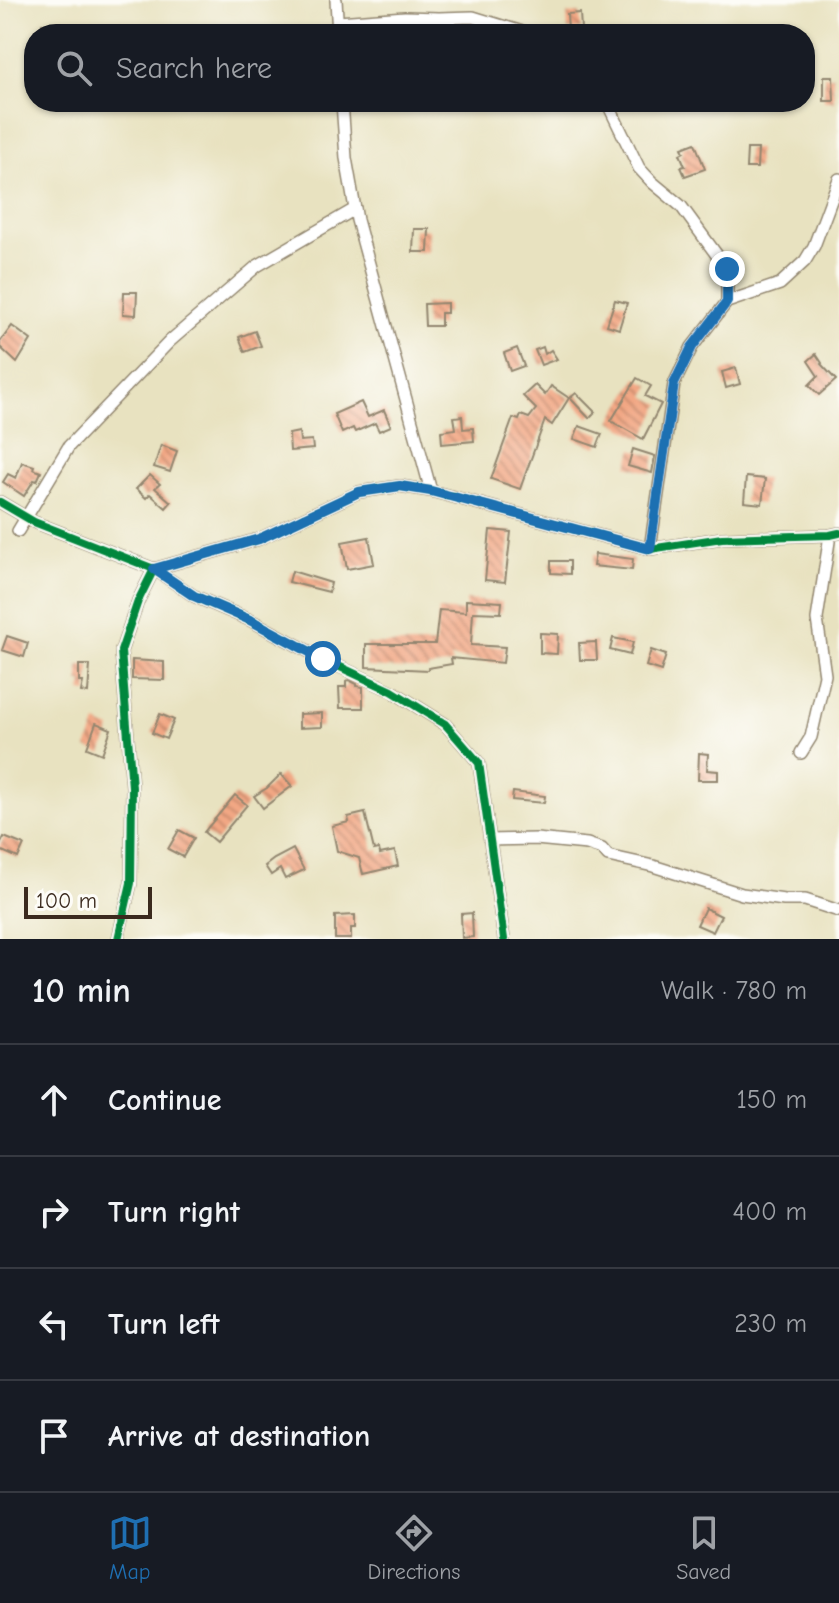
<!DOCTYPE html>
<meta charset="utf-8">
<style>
:root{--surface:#171b24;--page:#20242c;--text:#f1f3f6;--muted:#9ea1a6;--line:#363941;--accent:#1f6fb2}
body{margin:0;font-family:"Comic Neue",sans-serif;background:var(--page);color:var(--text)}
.scale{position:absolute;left:24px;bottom:20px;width:128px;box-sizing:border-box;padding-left:8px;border:4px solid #3b2a1e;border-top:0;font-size:22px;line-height:28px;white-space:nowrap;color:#3b2a1e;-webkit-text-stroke:6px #fdfcf7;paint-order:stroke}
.stop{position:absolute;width:24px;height:24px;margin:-18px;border:6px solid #1f6fb2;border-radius:50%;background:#fff}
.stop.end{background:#1f6fb2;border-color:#fff;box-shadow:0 2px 8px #0008}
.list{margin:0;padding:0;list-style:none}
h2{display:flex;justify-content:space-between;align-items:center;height:104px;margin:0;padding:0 32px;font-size:34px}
h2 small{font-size:26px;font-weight:400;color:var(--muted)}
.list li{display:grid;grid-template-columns:52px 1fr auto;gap:24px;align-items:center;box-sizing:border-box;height:112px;padding:0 32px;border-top:2px solid var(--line)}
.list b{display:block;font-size:30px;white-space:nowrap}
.list em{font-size:26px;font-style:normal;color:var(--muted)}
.icon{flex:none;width:44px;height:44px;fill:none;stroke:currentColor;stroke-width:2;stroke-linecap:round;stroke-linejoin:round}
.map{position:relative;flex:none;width:839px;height:939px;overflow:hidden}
.search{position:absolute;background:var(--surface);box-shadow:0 2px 6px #0004;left:24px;right:24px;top:24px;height:88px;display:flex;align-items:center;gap:20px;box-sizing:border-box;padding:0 28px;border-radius:32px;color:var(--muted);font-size:30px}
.sheet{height:552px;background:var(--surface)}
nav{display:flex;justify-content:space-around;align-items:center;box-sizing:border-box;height:112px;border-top:2px solid var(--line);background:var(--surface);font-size:22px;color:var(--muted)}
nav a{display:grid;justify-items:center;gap:4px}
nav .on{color:var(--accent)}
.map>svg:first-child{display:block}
.building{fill:url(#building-back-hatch)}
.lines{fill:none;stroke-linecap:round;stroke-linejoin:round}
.minor-casing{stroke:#92866f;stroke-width:14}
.minor{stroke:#fff;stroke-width:11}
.cycleway-casing{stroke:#fdfcf7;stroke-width:13}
.cycleway{stroke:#00873e;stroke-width:8}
.route{stroke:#1f6fb2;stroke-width:10}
</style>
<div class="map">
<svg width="839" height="939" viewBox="0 0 839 939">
<defs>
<pattern id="building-back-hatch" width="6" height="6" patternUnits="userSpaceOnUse" patternTransform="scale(2)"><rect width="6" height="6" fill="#f2a784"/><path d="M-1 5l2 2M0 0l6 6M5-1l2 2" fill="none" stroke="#c5886b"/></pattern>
</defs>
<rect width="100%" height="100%" fill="#fdfcf7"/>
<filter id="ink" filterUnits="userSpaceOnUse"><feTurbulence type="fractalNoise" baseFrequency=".0125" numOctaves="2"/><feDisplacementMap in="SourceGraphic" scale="16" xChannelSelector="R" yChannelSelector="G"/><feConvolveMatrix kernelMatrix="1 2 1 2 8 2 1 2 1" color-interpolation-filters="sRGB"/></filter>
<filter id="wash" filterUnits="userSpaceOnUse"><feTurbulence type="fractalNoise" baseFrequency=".006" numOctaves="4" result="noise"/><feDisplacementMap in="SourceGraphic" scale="32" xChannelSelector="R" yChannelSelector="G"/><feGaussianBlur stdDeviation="1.8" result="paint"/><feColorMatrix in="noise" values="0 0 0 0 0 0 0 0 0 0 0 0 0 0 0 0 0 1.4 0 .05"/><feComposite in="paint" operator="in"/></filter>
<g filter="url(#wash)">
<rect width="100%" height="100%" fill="#e8e2c0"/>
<g id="blocks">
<g class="building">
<path d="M580,13L581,29L568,30L567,14Z"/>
<rect x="42" y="24" width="24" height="10"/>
<path d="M824,76H833L834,101H824Z"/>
<path d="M695,143L705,169L685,176L681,167L685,166L680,154L684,152L682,148Z"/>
<path d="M747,149H758L757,168H746Z"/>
<path d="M414,229H429L428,252H413Z"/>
<path d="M124,292H137L136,315L123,314Z"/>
<path d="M615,300L627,303L619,329L607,325Z"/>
<path d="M447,303V313H441V326H425L424,304Z"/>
<path d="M12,326L31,340L17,363L0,347V342Z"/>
<path d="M255,331L261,346L245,352L239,337Z"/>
<path d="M543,347L545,354L551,350L557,359L541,365L535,350Z"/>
<path d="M517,348L524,366L510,371L504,353Z"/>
<path d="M816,354L822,363L821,364L836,380L819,395L809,385L818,376L808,361Z"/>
<path d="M736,368L740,384L726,388L722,372Z"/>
<path d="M637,378L651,386L645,396L661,404L643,439L611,421Z"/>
<path d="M535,385L545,395L551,386L569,398L552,425L545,420L520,489L491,479L513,418L519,420L521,415L529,418L536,409L523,396Z"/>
<path d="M576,393L595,412L589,418L570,398Z"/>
<path d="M361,402L368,417L384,410L391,426L379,431L375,423L355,432L353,428L342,433L334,414Z"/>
<path d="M462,416L463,429L473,428L474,441L442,444L441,431L456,429L454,417Z"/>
<path d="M579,426L602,434L597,447L574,439Z"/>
<path d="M299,432L300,441L312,440L313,449L290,451L289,434Z"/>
<path d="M161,445L177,451L170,472L154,467Z"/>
<path d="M633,449L655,456L652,473L628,466Z"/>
<path d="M22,462L34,466L33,469L41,472L37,481L34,480L24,496L3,482L8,474L16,478Z"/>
<path d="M150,475L160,484L155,488L171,502L166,508L150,494L146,498L136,489Z"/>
<path d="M746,477L765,479L762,504L744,502Z"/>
<path d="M490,530L511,532L505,582L485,580Z"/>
<path d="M369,537L374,564L347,569L342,542Z"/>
<path d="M595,554L633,559L632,570L593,566Z"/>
<path d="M551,561H570V574L551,573Z"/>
<path d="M292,571L331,583L329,592L289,582Z"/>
<path d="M466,600L502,602L501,613L473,612L471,645L505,647L503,663L451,658L452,664L428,668V670L366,667V644H435L439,610L466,612Z"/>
<path d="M540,633L558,634L557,654L540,653Z"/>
<path d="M7,636L28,643L24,657L2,650Z"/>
<path d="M613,638L633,642L630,655L610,650Z"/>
<path d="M596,642L597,660H580L579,643Z"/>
<path d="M651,650L666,655L661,671L646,666Z"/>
<path d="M132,660L164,662V680L132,679Z"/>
<path d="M79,665H90L88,693L81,692L83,682H79Z"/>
<path d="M349,680L357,684V686L363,687V708H340L339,687H346V681Z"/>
<path d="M322,713V727L299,728V714Z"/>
<path d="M160,714L174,720L166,739L152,733Z"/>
<path d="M96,723L111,729L102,754L87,748Z"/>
<path d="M699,753L708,754L707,770L718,771V780H698Z"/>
<path d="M281,774L292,786L263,808L254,796L267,788Z"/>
<path d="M513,792L545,796L544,803L512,800Z"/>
<path d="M235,795L247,805L216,842L204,832Z"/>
<path d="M365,813L374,850L379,849L380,854L395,851L398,866L363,874L359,858L337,851L332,826L349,822L348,817Z"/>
<path d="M179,830L194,838L183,857L168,849Z"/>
<path d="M4,837L24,845L18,858L0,850V845Z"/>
<path d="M293,849L304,870L285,879L280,869L271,875L265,866L274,859Z"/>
<path d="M705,908L721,916L713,932L697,925Z"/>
<path d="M472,913L473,937L462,938L461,914Z"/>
<path d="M355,915V928H351V939H335V916Z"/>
</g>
</g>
</g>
<g filter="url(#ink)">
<use href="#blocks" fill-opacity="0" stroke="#92866f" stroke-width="2"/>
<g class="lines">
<defs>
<g id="minor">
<path d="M336,0L338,34"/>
<path d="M338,22L405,17L439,18L473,17L529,34"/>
<path d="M342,102L346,158L357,220L431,491"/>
<path d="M607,102L639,168L652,182L681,206L727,269V302"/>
<path d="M0,502L34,522L154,569L194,596L250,620L323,659L392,691L445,724L479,763L504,939"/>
<path d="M18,531L69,446L170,341L257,266L355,209"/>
<path d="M650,549L674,384L692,347L727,302L780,284L805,261L814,246L839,179"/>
<path d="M801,753L811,737L825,675L817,619L830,535"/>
<path d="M490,840L536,839L587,844L602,849L608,856L653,866L742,894L784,900H805L839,911"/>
<path d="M118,939L131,883L132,787L121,651L138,601L154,569L259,539L359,492L400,486L431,491L650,549L722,538L830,535L839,533"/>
</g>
</defs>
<use href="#minor" class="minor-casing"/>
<use href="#minor" class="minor"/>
<defs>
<g id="cycleway">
<path d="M0,502L34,522L154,569L194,596L250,620L323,659L392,691L445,724L479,763L504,939"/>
<path d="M118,939L131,883L132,787L121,651L138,601L154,569L259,539L359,492L400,486L431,491L650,549L722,538L830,535L839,533"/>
</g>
</defs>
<use href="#cycleway" class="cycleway-casing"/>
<use href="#cycleway" class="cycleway"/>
</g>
</g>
<g class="lines" filter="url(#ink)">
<path class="route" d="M323,659L250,620L194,596L154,569L259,539L359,492L400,486L431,491L650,549L674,384L692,347L727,302V269"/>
</g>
</svg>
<div class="scale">100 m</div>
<div class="stop" style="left:323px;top:659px"></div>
<div class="stop end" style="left:727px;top:269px"></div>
<div class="search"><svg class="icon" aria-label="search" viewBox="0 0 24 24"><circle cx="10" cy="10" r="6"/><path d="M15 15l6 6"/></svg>Search here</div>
</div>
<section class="sheet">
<h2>10 min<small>Walk · 780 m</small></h2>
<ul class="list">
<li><svg class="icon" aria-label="ahead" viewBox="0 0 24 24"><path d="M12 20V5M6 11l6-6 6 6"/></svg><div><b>Continue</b></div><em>150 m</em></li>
<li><svg class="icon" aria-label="right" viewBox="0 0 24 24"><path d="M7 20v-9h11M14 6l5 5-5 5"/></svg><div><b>Turn right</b></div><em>400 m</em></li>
<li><svg class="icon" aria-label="left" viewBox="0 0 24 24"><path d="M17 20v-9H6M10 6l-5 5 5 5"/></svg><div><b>Turn left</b></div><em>230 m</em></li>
<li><svg class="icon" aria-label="arrive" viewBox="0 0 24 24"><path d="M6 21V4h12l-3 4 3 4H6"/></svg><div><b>Arrive at destination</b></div></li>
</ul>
</section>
<nav>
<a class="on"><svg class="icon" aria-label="map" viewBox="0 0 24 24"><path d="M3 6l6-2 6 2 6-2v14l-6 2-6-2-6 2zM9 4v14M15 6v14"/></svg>Map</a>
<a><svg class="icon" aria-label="directions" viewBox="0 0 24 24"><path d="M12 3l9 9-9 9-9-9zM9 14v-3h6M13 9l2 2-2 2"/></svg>Directions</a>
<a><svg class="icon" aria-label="saved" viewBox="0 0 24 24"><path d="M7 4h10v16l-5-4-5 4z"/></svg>Saved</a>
</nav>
